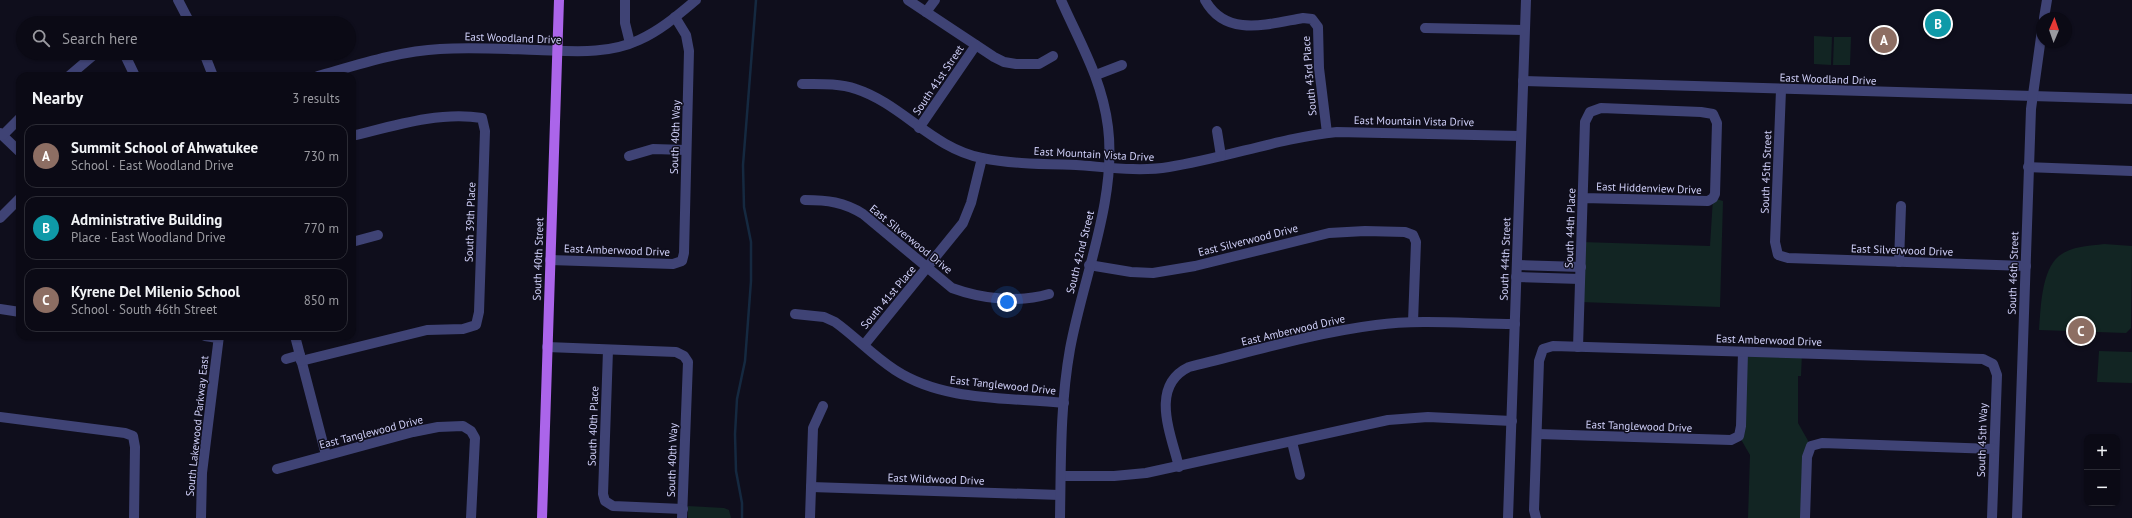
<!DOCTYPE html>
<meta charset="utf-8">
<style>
:root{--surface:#0b0a15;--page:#191822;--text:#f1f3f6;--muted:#9a9aa0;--line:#2b2b34;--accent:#1dd7d6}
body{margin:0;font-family:"PT Sans",sans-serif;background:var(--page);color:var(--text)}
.controls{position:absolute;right:12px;bottom:12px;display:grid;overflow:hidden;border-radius:8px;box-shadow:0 1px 3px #0004}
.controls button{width:36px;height:36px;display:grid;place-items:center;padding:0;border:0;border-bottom:1px solid var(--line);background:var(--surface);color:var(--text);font:20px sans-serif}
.compass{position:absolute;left:2036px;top:12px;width:36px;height:36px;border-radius:50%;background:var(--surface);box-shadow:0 1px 3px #0004;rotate:2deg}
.you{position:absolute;left:1007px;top:302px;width:14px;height:14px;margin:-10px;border:3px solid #fff;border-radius:50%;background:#1a73e8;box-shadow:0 0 0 6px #1a73e833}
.badge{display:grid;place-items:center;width:26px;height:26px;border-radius:50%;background:var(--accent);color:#fff;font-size:13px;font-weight:700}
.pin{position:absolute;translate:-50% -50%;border:2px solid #fff;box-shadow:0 1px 4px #0006}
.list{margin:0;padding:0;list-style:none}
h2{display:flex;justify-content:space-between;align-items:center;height:52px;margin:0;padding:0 16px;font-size:17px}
h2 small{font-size:13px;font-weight:400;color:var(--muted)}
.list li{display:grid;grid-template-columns:26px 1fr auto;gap:12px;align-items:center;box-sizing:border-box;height:64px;margin:0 8px 8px;padding:0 8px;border:1px solid var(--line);border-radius:12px}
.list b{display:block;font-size:15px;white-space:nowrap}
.list p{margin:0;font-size:13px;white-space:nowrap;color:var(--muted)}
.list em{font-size:13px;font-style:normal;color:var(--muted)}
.icon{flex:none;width:22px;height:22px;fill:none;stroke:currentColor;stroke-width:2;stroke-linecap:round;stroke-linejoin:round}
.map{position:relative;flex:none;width:2132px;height:518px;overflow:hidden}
.search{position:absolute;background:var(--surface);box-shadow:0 1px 3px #0004;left:16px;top:16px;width:340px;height:44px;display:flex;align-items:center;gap:10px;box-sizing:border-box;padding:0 14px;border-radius:22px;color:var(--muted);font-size:15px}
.panel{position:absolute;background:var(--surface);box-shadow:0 1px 3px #0004;left:16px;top:72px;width:340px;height:268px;border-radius:12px}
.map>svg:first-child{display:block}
.green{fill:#122523}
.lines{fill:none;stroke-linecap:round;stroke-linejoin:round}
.stream{stroke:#152940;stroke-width:2.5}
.minor{stroke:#3f4375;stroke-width:10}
.major{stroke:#ab65ea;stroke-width:10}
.labels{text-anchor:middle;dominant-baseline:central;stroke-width:3;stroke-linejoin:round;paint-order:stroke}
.street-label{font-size:11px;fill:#d0d0f9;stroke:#0f0e1c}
</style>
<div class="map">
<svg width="2132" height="518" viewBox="0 0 2132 518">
<rect width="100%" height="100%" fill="#0f0e1c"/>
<g class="green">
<path d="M1814,36L1832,37L1831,65L1814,64Z"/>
<path d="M1834,37H1851L1850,65H1833Z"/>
<path d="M1713,198L1723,201L1720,307L1580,302L1581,242L1710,246Z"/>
<path d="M2104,244L2132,246L2131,328L2126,333L2039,330C2041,308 2041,271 2059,256C2071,246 2090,246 2104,244Z"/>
<path d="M2099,351L2132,352V383L2097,382Z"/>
<path d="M1743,352L1802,353L1801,376H1798V423L1811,446L1805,518H1748L1750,455L1739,436Z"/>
<path d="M688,506L724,508L729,510L731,518H688Z"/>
</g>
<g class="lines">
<path class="stream" d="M742,518V503L736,471L735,434L737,399L745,361L751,281V242L744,207L743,165L756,0"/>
<g class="minor">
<path d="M178,0L190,23"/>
<path d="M625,0V23L630,43"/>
<path d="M908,0L994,57L1004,62L1016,64H1039L1053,56"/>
<path d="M1205,0C1226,38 1268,24 1303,18L1312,19L1318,27L1319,68L1327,133"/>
<path d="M926,12L935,0"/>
<path d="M2044,18L2047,0"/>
<path d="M1425,28L1524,30"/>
<path d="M124,53L135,76"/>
<path d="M204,53L213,76"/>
<path d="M1096,75L1122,65"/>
<path d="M69,76L96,53"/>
<path d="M318,76C357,65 399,51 440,49C472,47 505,49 537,50C571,51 607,55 639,40C661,30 678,15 696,0"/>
<path d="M1523,81L2132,99"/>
<path d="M802,84C819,84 839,83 856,89C902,104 932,148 982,158C1012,164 1045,164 1076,165C1106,167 1139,172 1169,167C1226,158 1280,138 1337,132L1521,136"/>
<path d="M1781,90L1775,242L1778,255L1788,258L2026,266"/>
<path d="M919,128L976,45"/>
<path d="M1217,131L1221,156"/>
<path d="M0,133L20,152"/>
<path d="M3,135L20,118"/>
<path d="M629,156L653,149L686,150"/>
<path d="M2028,167L2132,171"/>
<path d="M805,200C827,200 844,202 863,214L952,288C982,299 1018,303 1049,294"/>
<path d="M0,218L20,198"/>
<path d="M352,242L378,235"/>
<path d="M550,260L673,264L682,261L684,253L689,51L686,35L675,17"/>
<path d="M1899,262L1901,206"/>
<path d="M1089,265L1131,272L1153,273L1195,266L1329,233L1365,231L1405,232L1413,235L1416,242L1413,322"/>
<path d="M1517,265L1581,267"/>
<path d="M1516,277L1580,279"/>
<path d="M0,309L20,312"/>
<path d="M795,314L824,317L835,322C856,337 873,356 895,370C944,402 1007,397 1064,403"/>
<path d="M205,336L218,338"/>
<path d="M295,336L326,455"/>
<path d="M864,345L963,223L971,203L982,158"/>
<path d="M547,347L676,352L684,356L688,362L682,518"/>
<path d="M1578,347L1585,122L1590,112L1601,108L1701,112L1713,114L1717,123L1715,194L1713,198L1708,201L1583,198"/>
<path d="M608,350L603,494L605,501L613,506L683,509"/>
<path d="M286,359L300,355"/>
<path d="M301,361L427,330L463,329L476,325L479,312L485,131L482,118C439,111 393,126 352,136"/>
<path d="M0,417L125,433L133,436L135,447L134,518"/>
<path d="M1537,434L1731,440L1739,436L1741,426L1743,352"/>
<path d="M1292,442L1300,475"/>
<path d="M1179,467C1171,434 1149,386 1189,367C1251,352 1313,333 1376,325C1422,319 1469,324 1515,324"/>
<path d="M277,469L413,432L438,427L463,426L471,431L475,438L471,518"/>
<path d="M1061,476H1114L1146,473L1388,420L1428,417L1512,421"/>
<path d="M811,487L1060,495"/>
<path d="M201,518L202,473L219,336"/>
<path d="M810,518L813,428L823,406"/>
<path d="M1060,518C1061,462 1060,405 1070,349C1083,278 1117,199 1108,127C1102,79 1080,43 1061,0"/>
<path d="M1508,518L1526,0"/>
<path d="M1536,518L1534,510L1539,361L1543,349L1553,346L1983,359L1993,364L1997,375L1992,518"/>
<path d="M1805,518L1807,457L1811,446L1822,443L1994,449"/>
<path d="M2017,518L2031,109L2042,30"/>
</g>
<path class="major" d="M542,518L559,0"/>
</g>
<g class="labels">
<g class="street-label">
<text transform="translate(513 38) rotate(2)">East Woodland Drive</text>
<text transform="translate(1309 76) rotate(-95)">South 43rd Place</text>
<text transform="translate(1828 79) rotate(2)">East Woodland Drive</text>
<text transform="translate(938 80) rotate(-56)">South 41st Street</text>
<text transform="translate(1414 121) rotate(1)">East Mountain Vista Drive</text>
<text transform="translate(675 137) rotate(-88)">South 40th Way</text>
<text transform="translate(1094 154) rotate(3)">East Mountain Vista Drive</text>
<text transform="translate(1766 172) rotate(-88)">South 45th Street</text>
<text transform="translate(1649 188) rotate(2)">East Hiddenview Drive</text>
<text transform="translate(470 222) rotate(-88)">South 39th Place</text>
<text transform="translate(1570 228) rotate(-88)">South 44th Place</text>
<text transform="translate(911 239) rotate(39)">East Silverwood Drive</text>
<text transform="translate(1248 240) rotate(-14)">East Silverwood Drive</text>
<text transform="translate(617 250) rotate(2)">East Amberwood Drive</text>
<text transform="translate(1902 250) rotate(2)">East Silverwood Drive</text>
<text transform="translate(1080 252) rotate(-76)">South 42nd Street</text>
<text transform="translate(538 259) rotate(-88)">South 40th Street</text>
<text transform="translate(1505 259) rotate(-88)">South 44th Street</text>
<text transform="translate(2013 273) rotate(-88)">South 46th Street</text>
<text transform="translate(888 297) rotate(-50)">South 41st Place</text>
<text transform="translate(1293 330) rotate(-13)">East Amberwood Drive</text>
<text transform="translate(1769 340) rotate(2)">East Amberwood Drive</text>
<text transform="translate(1003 385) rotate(6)">East Tanglewood Drive</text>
<text transform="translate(197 426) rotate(-84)">South Lakewood Parkway East</text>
<text transform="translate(593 426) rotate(-88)">South 40th Place</text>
<text transform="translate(1639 426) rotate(2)">East Tanglewood Drive</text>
<text transform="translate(371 432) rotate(-14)">East Tanglewood Drive</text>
<text transform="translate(1982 440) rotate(-88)">South 45th Way</text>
<text transform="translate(672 460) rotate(-88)">South 40th Way</text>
<text transform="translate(936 479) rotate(2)">East Wildwood Drive</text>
</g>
</g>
</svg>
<div class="controls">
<button>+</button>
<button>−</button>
</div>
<svg class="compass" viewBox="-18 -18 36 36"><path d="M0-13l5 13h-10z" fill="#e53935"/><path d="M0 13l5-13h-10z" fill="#9a9aa0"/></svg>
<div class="you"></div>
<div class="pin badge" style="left:1884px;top:40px;background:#8d6e63">A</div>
<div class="pin badge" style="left:1938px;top:24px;background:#0f9aa8">B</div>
<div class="pin badge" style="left:2081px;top:331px;background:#8d6e63">C</div>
<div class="search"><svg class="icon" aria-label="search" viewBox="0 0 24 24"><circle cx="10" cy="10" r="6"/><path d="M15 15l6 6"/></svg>Search here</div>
<section class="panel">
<h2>Nearby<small>3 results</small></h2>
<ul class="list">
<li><span class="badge" style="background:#8d6e63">A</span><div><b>Summit School of Ahwatukee</b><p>School · East Woodland Drive</p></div><em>730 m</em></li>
<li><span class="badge" style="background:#0f9aa8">B</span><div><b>Administrative Building</b><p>Place · East Woodland Drive</p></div><em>770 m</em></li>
<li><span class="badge" style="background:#8d6e63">C</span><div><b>Kyrene Del Milenio School</b><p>School · South 46th Street</p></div><em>850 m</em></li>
</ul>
</section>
</div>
